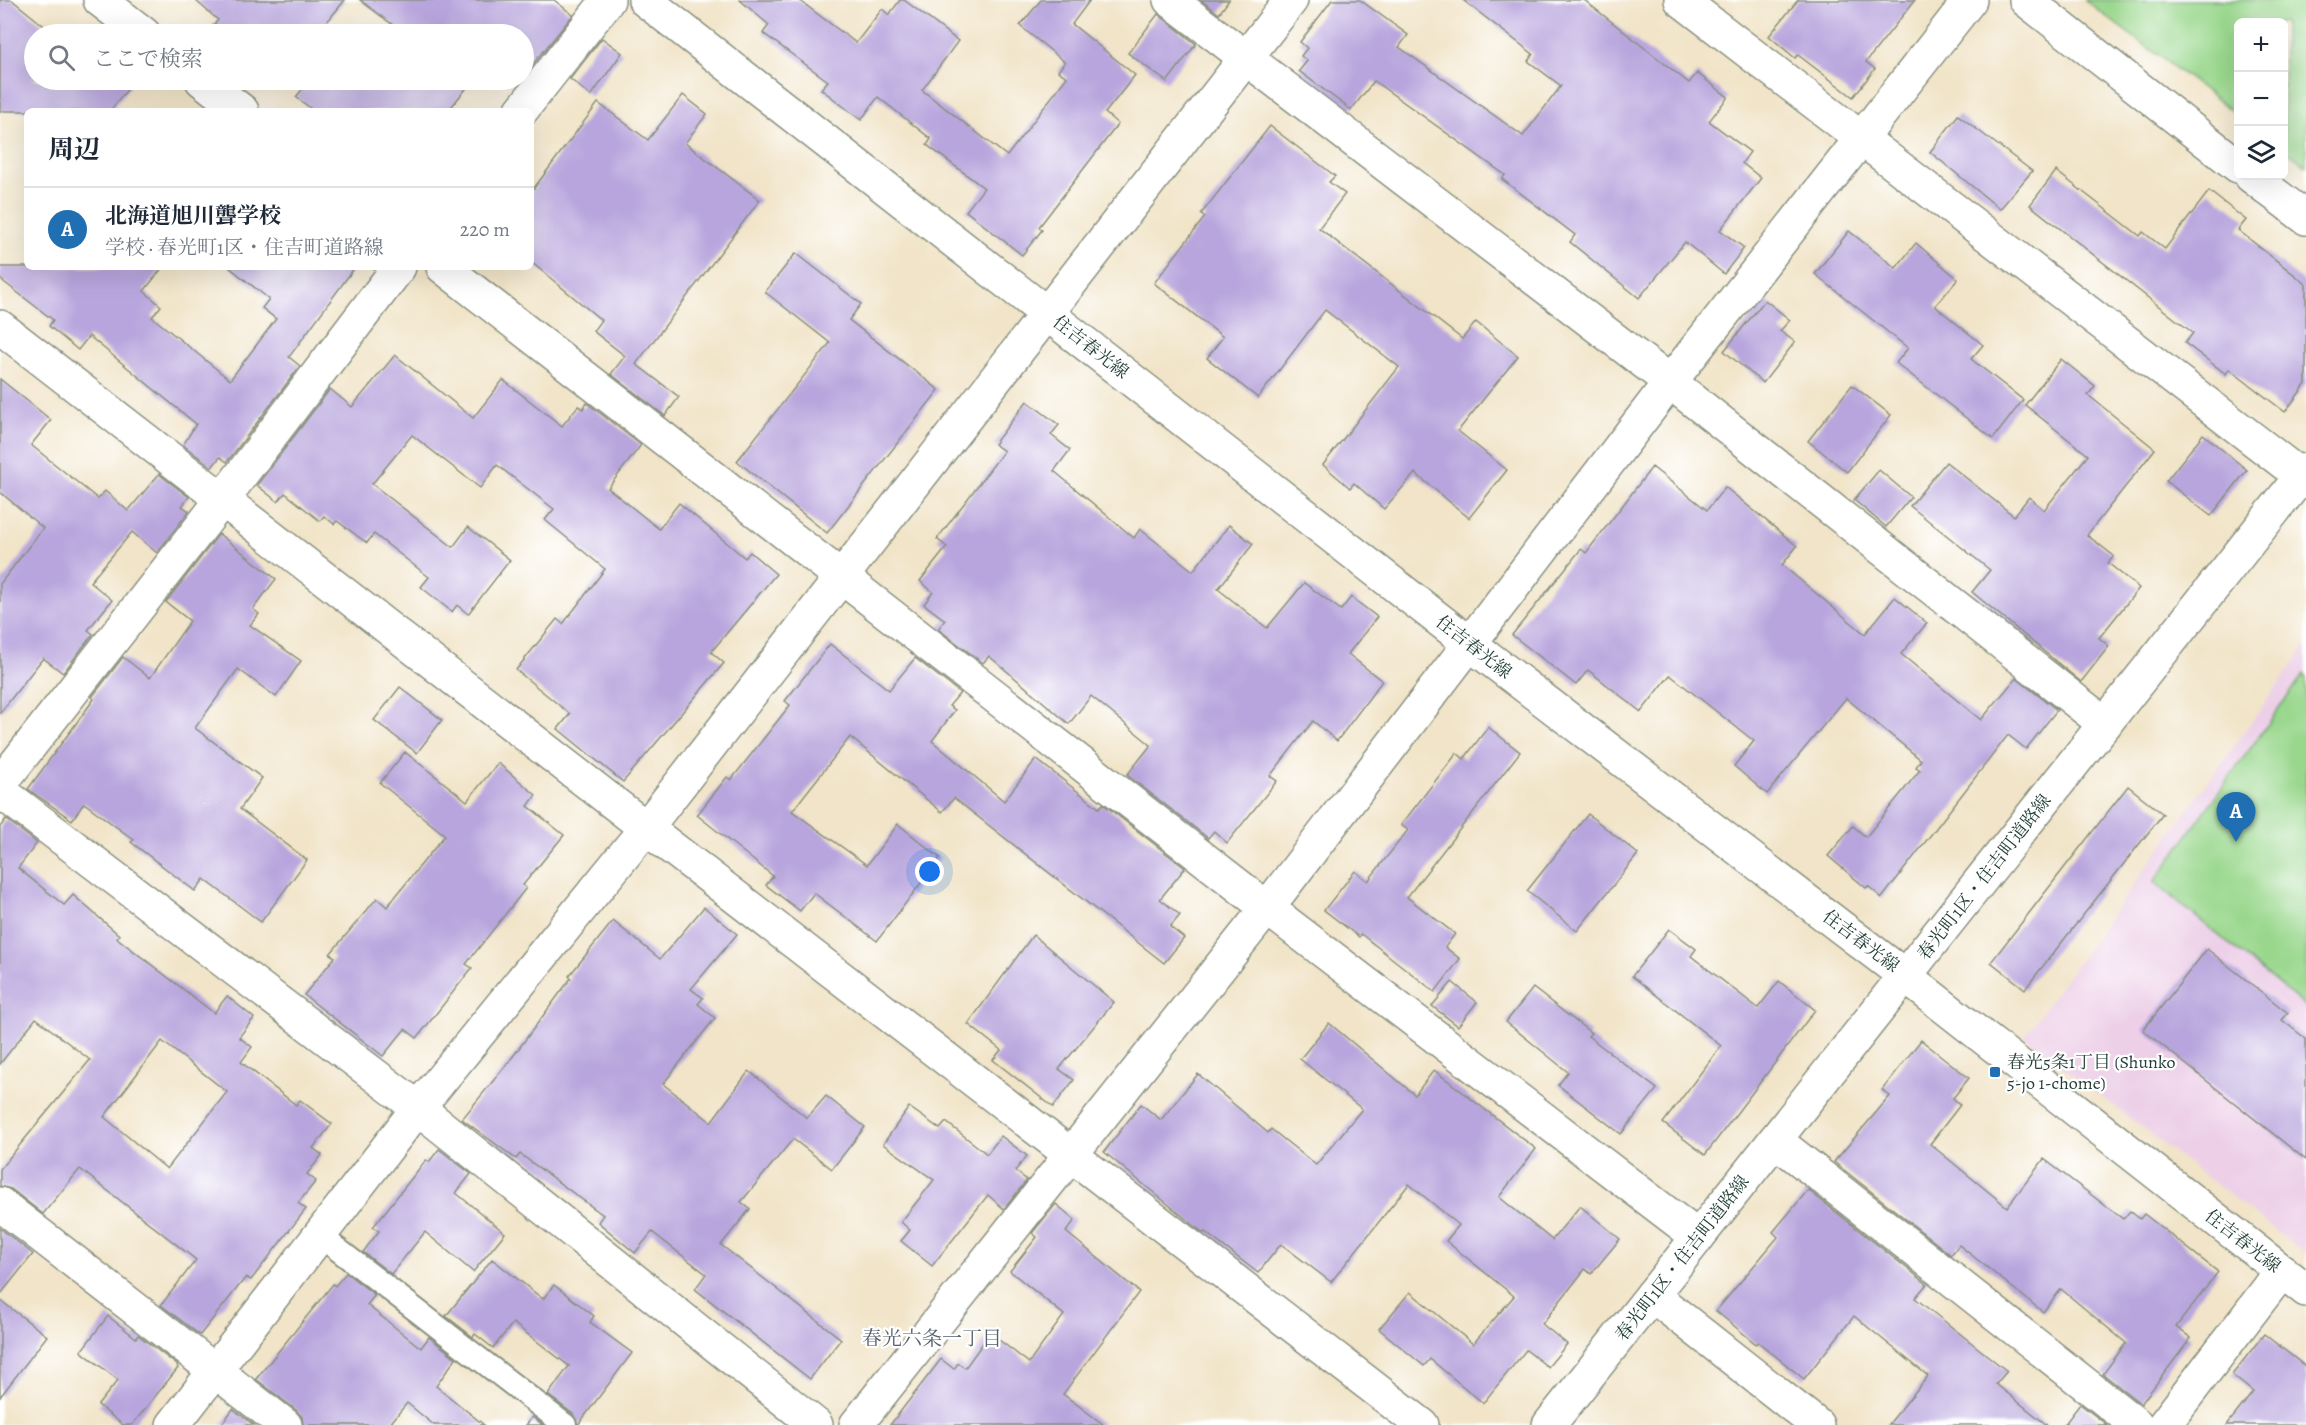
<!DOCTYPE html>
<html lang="ja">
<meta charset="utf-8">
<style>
:root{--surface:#fff;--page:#f2f2f3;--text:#1f2937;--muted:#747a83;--line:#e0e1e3;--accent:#1f6fb2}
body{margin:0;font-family:Alegreya,"Noto Serif JP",serif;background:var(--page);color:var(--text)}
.controls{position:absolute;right:18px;top:18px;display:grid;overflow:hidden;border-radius:9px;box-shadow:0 6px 24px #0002}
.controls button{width:54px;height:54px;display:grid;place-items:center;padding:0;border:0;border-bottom:2px solid var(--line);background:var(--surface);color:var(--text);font:30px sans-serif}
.you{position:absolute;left:930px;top:872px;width:21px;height:21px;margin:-15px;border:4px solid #fff;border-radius:50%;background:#1a73e8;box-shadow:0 0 0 9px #1a73e833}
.badge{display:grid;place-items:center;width:39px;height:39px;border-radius:50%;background:var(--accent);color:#fff;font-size:20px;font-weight:700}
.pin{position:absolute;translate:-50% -50px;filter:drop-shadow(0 2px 3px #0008)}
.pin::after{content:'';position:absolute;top:32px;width:21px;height:18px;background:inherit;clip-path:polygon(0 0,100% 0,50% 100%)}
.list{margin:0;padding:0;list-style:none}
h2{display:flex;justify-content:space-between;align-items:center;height:78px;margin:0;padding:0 24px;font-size:26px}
h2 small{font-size:20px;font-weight:400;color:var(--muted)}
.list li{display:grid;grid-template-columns:39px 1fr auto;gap:18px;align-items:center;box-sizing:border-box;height:84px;padding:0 24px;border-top:2px solid var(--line)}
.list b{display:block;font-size:22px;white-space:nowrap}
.list p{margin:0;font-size:20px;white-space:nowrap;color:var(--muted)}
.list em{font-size:20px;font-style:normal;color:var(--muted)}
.icon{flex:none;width:33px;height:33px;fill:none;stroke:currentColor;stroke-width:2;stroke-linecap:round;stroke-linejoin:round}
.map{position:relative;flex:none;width:2306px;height:1425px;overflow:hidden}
.search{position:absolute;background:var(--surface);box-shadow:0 6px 24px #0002;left:24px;top:24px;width:510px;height:66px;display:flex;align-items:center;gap:15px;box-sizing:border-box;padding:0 21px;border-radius:33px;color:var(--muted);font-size:22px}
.panel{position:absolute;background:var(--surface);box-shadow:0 6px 24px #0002;left:24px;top:108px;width:510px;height:162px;border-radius:9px}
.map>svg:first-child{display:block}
.built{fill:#edd0e8}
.green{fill:#99d78c;stroke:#5c8a60;stroke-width:1.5}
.building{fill:#b8a5dd;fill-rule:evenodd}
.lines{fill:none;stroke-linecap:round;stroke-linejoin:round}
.service-casing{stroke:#88907e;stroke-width:26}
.minor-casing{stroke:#88907e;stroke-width:36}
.tertiary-casing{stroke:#88907e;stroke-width:36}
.service{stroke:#fff;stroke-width:22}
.minor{stroke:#fff;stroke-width:33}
.tertiary{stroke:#fff;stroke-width:33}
.poi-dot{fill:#1f6fb2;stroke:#fff;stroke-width:2}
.labels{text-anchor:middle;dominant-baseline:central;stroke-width:4.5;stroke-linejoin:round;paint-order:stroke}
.street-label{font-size:18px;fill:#1f3d34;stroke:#fff}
.poi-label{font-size:18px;fill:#1f3d34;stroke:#fff;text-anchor:start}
.neighbourhood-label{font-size:20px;fill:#55616f;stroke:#fff}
</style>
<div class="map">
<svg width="2306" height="1425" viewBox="0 0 2306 1425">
<rect width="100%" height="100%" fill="#fff"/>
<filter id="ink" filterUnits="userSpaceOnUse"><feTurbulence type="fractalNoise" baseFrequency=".0167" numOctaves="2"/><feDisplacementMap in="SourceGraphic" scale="12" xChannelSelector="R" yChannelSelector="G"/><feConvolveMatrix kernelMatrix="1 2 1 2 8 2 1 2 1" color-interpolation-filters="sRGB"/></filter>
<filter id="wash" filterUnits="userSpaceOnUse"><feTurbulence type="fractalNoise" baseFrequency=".008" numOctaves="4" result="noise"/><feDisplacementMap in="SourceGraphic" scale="24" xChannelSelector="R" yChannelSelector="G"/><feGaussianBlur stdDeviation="1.35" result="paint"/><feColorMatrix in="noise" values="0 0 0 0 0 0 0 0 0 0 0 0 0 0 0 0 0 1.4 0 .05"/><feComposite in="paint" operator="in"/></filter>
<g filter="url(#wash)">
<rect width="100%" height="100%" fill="#f1e4c8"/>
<path class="built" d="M2306,646V1254L2024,1037Z"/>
<g class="green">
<path d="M2084,0H2306V166L2284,149V22H2238V115Z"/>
<path d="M2304,674L2306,676V1007L2154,882Z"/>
</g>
<g id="blocks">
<g class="building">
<path d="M0,0H12L54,34H34V80H135L110,111H0Z"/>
<path d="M195,0H345L317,34H223L213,26L218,20Z"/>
<path d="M360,0H554L573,15L525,74L524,34H405Z"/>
<path d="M740,0H799L856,43L882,9L889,15L900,0H904L958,41L922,90L1007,156L1067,77L1058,71L1065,62L1020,26L1041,0H1090L1072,24L1135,75L1105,113L1118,124L1039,227L1042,230L1022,255L966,211L984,188L927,145L931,139L878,97L861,120L821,89L828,81L763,33L769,25Z"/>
<path d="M1201,0H1229L1219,14Z"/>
<path d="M1332,0H1360L1408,35L1399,47L1523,136L1561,86L1528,61L1533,54L1463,0H1584L1689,83L1697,73L1728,97L1709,121L1750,152L1742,163L1761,178L1720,230L1744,248L1724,274L1685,242L1639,298L1570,242L1575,235L1502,179L1505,175L1374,81L1351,110L1299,71L1307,61L1301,56L1307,48L1300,42Z"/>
<path d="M1798,0H1915L1866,62L1875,69L1853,97L1798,55L1795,58L1769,36Z"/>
<path d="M1158,14L1196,44L1167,82L1128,53Z"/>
<path d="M602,38L622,53L591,96L570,79Z"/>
<path d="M310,80H473L448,111H314L296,97Z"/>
<path d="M683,95L707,114L685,143L760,200L636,364L679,397L665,416L611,374L625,356L593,331L601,320L531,262V192L598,103L648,140Z"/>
<path d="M1958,115L2032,171L2000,209L1930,152Z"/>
<path d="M1270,126L1335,176L1329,182L1345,194L1319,228L1462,339L1476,322L1518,356L1458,431L1507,470L1469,518L1415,473L1384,509L1354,483L1350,488L1323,465L1399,367L1325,310L1258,398L1207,358L1223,337L1154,283L1205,217L1201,214Z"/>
<path d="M2056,171L2140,236L2143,232L2165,249L2209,191L2246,220L2238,230L2306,284V384L2285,412L2229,369L2226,374L2185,343L2193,333L2030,205Z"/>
<path d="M1849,231L1896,268L1916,243L1958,279L1935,306L1983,345L1971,359L2023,400L1993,439L1896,363L1908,348L1815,274Z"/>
<path d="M796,253L861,304L849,320L939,390L827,533L737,461L830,343L765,292Z"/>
<path d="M0,267H163L144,291L161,306L152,317L230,380L276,319L262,308L269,299L229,267H355L289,357L300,366L227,462L220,457L212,467L183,445L196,424L89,336L78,350L49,326L53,320L0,279Z"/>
<path d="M1765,300L1790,320L1780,331L1795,342L1763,383L1724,351Z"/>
<path d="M395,355L473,418L503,380L562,426L578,406L583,409L587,403L641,445L608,488L659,529L679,503L745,558L750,552L776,574L711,652L724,663L623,782L558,729L570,714L516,670L557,619L563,624L605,569L545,520L554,509L497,465L480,488L412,435L372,484L453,547L468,527L510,560L468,614L457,605L452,612L421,587L429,577L374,534L367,543L337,521L334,524L324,516L320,521L285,493L278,502L257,485L330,389L352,407Z"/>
<path d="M2061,359L2095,386L2088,395L2155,449L2087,535L2114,556L2108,563L2139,588L2099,638L2109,646L2081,682L1972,592L1990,570L1910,506L1946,462L2014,516L2029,497L2044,510L2088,455L2025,405Z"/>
<path d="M0,379L51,420L31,445L98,499L105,491L128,511L159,474L189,497L182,506L189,511L157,553L132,532L90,582L112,600L88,630L93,634L63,673L43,658L0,713V584L43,528L0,492Z"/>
<path d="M1852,385L1891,415L1847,472L1808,441Z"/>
<path d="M1027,401L1059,425L1051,435L1070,450L1054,471L1134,538L1140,529L1193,571L1229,525L1253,544L1218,589L1267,628L1304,583L1341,610L1351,597L1377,617L1348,654L1382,681L1337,741L1313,721L1270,776L1277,781L1227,843L1214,831L1208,838L1127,775L1151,745L1091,696L1069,724L989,656L983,663L938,629L945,620L924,604L933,592L920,581L947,547L937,539L1004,451L994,444Z"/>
<path d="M2203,434L2247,470L2211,516L2166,481Z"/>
<path d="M1652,467L1707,510L1725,487L1797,546L1782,565L1865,634L1895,597L1927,623L1901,654L1981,720L2016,678L2057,710L2026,749L2008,735L1882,898L1868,886L1866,888L1828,856L1853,826L1866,837L1920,770L1916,767L1921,760L1846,698L1767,794L1734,766L1754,741L1670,675L1641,712L1588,670L1576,685L1512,635L1581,549L1586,553Z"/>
<path d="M1879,470L1911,497L1886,527L1854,500Z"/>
<path d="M219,534L276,579L253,609L259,614L250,625L301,661L276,697L238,669L195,728L262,778L240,809L307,860L261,922L204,879L195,891L131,842L134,840L84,803L72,820L28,789L94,699L92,697L123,657L150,678L190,621L166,602Z"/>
<path d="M830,644L889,690L915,658L960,693L949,706L955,710L932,741L1004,801L1036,759L1099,808L1103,804L1185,868L1160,899L1180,915L1170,927L1184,938L1164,963L954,798L942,812L850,737L792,811L867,865L898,824L940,858L877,941L814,893L800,911L766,885L773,876L697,815L727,777L731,780L790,705L785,701Z"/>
<path d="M400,687L442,720L417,753L374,720Z"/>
<path d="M1488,727L1520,752L1407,897L1455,934L1445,947L1460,959L1435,992L1361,934L1359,937L1324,910L1355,871L1368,881L1408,830L1401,825L1457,753L1464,759Z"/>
<path d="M405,752L467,801L498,763L536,795L528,806L564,835L523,885L526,888L466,964L472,968L417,1038L405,1029L383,1056L304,995L335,957L330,954L377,898L387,907L445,835L380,783Z"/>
<path d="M2128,786L2163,814L2025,989L1991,962Z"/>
<path d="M1588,814L1638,854L1577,931L1527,891Z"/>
<path d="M6,819L37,843L18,868L64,905L73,895L119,935L117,938L214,1013L227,996L254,1018L239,1037L252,1047L241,1062L296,1105L300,1100L332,1124L313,1148L322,1155L307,1174L316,1181L298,1203L306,1209L251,1280L246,1277L200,1335L161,1305L196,1260L80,1169L43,1214L11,1189L0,1186V1169L90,1060L36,1018L0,1064V827ZM162,1041L227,1092L167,1169L104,1117Z"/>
<path d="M704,907L737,934L691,989L703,998L698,1004L715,1018L663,1084L711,1122L749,1071L807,1118L826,1096L865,1127L832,1169L793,1139L741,1202L750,1209L721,1245L841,1339L810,1379L695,1289L706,1274L652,1232L635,1253L598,1222L603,1215L520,1154L516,1159L462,1119L511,1059L571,978L569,976L613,921L660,959Z"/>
<path d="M1669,929L1696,949L1691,956L1758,1008L1779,981L1815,1010L1705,1155L1663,1123L1721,1046L1632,976Z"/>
<path d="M1033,935L1114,1002L1059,1069L1074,1080L1053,1107L993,1060L1001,1050L968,1024Z"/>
<path d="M2207,949L2288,1013L2282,1020L2306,1039V1160L2143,1030Z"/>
<path d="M1452,982L1477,1002L1458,1026L1432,1006Z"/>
<path d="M1533,988L1591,1033L1588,1036L1657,1089L1621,1134L1558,1085L1568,1072L1506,1022Z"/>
<path d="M1329,1023L1415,1095L1434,1070L1536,1149L1499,1197L1552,1240L1580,1206L1620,1239L1591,1274L1585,1269L1542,1324L1567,1344L1548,1367L1526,1350L1483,1403L1430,1359L1424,1366L1379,1329L1410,1292L1473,1344L1514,1296L1446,1241L1459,1225L1409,1184L1331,1282L1281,1244L1258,1273L1205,1232L1204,1233L1197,1228L1104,1152L1141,1104L1161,1120L1198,1074L1268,1133L1271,1129L1316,1165L1362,1109L1300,1059Z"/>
<path d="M1921,1040L1969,1078L1953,1098L1960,1105L1930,1144L2007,1207L2044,1159L2123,1219L2130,1211L2140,1219L2144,1214L2218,1272L2176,1327L2191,1338L2141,1404L2103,1374L2126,1343L2061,1289L2043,1312L1959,1245L1951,1255L1834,1162L1890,1096L1882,1090Z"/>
<path d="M909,1107L940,1129L946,1122L987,1154L1001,1136L1027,1156L1015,1171L1027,1180L1004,1209L988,1195L932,1266L901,1241L910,1230L901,1222L934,1180L883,1144Z"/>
<path d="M439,1149L471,1174L456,1193L505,1233L473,1272L425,1232L391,1274L363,1252L379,1231L373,1227L426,1160L429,1162Z"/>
<path d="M1808,1190L1927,1284L1915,1298L2007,1371L1996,1384L2047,1425H1888L1928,1376L1854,1316L1804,1379L1758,1342L1756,1344L1716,1311L1778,1237L1773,1232Z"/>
<path d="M1056,1204L1075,1220L1066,1232L1139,1292L1063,1394L1104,1425H890L941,1359L954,1369L958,1363L965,1368L990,1333L1029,1363L1064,1315L1010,1271L1037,1237L1032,1233Z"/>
<path d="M0,1228L33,1254L0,1295Z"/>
<path d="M492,1259L543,1299L554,1285L594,1316L590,1322L632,1353L578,1425L573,1414L548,1395L569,1366L513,1323L493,1348L475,1334L473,1337L446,1316Z"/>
<path d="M346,1273L375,1295L367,1305L421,1348L429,1337L456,1358L436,1386L484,1425H434L407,1403L389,1425H303L302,1417L296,1410L256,1379L333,1284L335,1286Z"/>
<path d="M0,1300L47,1336L0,1397Z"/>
<path d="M108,1316L136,1338L138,1335L177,1365L178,1368L132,1425H123L98,1405L118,1380L81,1351Z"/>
<path d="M2264,1334L2306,1367V1425H2227L2253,1392L2232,1375Z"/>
<path d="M2080,1404L2107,1425H2064Z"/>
<path d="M233,1409L254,1425H221Z"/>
<path d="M532,1417L543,1425H526Z"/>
</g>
</g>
</g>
<g filter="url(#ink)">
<use href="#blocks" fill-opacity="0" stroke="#88907e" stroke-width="1.5"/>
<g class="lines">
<defs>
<path id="service" d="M319,1235L565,1425"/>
<g id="minor">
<path d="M100,0L144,34"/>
<path d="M1170,0L1670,382L2105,724"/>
<path d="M1681,0L2301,476"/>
<path d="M2026,0L2238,166"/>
<path d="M202,80L242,111"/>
<path d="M521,111L608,0"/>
<path d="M2251,176L2306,218"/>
<path d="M443,267L1267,908L1698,1237"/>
<path d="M0,327L646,828L1422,1425"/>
<path d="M0,784L222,500L399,267"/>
<path d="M0,791L418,1108L816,1425"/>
<path d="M1775,1140L2137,1425"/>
<path d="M0,1204L285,1425"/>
<path d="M1652,1295L1817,1425"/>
<path d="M173,1425L418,1108L646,828L1291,0"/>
<path d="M856,1425L1267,908L1670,382L1970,0"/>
<path d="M1549,1425L2306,470"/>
<path d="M2164,1425L2282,1271"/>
</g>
<path id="tertiary" d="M645,0L1469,643L1905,976L2306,1290"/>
</defs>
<use href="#service" class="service-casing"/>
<use href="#minor" class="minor-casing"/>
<use href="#tertiary" class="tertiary-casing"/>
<use href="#service" class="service"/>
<use href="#minor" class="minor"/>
<use href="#tertiary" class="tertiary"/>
</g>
</g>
<rect class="poi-dot" x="1989" y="1066" width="12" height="12" rx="3"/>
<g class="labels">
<g class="street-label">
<text transform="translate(1091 347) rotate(38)">住吉春光線</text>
<text transform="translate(1474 647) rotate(38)">住吉春光線</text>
<text transform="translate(1984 877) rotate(-52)">春光町1区・住吉町道路線</text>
<text transform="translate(1861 941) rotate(37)">住吉春光線</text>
<text transform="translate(2243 1241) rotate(38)">住吉春光線</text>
<text transform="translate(1682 1258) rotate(-52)">春光町1区・住吉町道路線</text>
</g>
<g class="poi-label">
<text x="2007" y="1062">春光5条1丁目 (Shunko<tspan x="2007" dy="21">5-jo 1-chome)</tspan></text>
</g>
<g class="neighbourhood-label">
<text x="932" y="1338">春光六条一丁目</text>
</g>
</g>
</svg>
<div class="controls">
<button>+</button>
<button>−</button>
<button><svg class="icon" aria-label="layers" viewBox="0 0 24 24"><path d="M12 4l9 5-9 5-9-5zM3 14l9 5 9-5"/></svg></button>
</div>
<div class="you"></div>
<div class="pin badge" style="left:2236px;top:842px">A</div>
<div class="search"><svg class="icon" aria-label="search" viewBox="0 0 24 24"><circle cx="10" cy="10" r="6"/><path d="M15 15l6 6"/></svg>ここで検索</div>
<section class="panel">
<h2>周辺<small></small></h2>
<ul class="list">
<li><span class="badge">A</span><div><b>北海道旭川聾学校</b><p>学校 · 春光町1区・住吉町道路線</p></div><em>220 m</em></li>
</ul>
</section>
</div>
